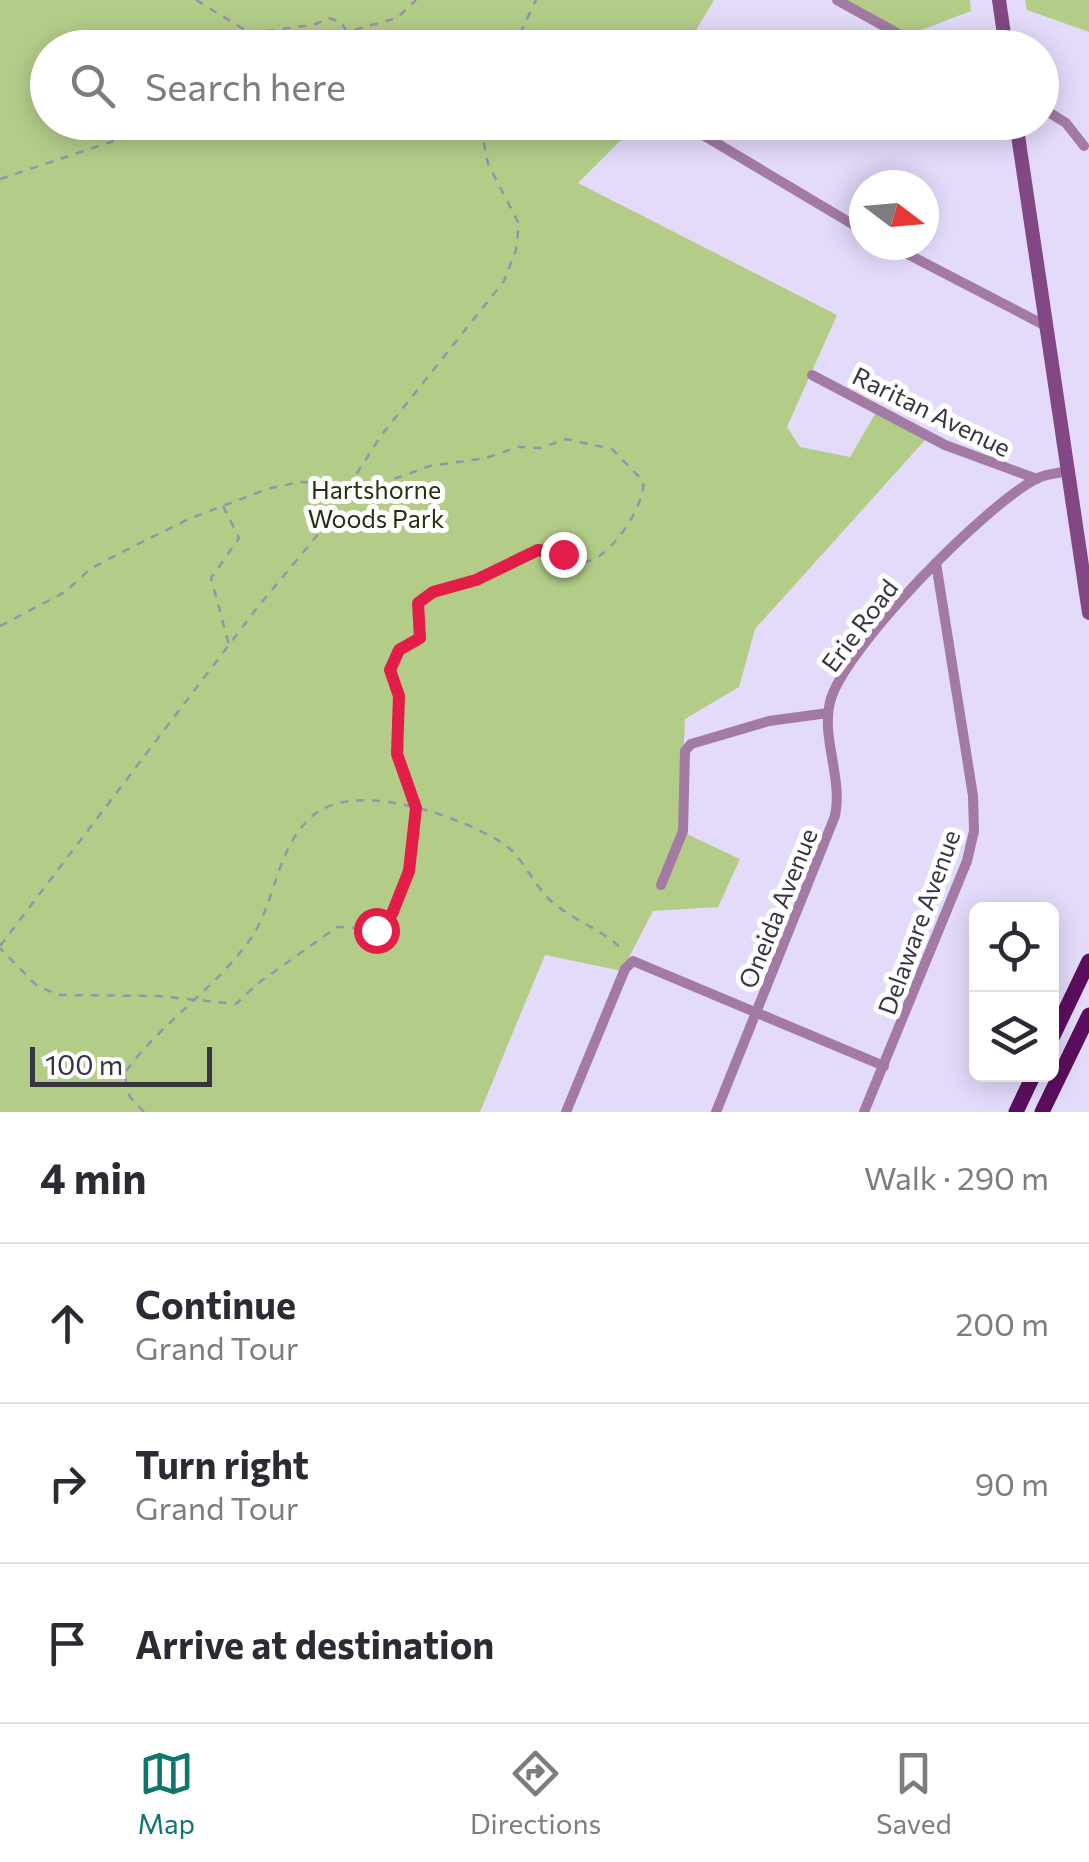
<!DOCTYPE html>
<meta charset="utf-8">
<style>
:root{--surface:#fff;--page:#f2f2f3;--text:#2b2b33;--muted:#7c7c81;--line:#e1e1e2;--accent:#0f766e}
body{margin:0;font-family:Commissioner,sans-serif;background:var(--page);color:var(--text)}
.controls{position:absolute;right:30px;bottom:30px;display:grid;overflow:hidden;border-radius:15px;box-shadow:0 5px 25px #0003}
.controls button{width:90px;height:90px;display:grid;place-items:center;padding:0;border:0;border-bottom:2px solid var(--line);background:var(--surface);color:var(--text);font:50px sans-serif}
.compass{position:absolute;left:849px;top:170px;width:90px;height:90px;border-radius:50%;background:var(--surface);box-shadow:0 5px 25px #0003;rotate:106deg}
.scale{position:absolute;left:30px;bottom:25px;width:182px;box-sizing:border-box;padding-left:10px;border:5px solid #383541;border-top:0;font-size:28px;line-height:35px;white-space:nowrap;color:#383541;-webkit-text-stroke:8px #fff;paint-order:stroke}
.stop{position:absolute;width:30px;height:30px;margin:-22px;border:8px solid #e11d48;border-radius:50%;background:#fff}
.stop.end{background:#e11d48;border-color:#fff;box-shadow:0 2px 10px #0008}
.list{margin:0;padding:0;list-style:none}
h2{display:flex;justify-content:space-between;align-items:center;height:130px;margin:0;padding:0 40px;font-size:42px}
h2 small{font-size:32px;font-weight:400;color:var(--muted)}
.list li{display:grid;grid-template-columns:65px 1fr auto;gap:30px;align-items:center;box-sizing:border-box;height:160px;padding:0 40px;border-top:2px solid var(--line)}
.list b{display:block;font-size:38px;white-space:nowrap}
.list p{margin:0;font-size:32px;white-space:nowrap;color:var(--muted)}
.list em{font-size:32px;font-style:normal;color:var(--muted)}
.icon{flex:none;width:55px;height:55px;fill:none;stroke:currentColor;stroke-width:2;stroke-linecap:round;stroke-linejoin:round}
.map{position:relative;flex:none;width:1089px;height:1112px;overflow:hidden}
.search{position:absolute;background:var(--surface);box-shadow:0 5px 25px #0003;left:30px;right:30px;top:30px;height:110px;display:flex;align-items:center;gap:25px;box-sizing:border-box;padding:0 35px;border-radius:55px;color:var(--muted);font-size:38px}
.sheet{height:610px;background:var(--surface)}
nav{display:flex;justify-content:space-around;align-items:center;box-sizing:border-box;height:140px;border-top:2px solid var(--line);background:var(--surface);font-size:28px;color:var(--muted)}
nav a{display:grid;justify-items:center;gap:5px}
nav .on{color:var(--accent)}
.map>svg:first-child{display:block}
.green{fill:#b3cd89}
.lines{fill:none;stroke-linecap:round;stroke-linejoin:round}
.path{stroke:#9992aa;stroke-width:2.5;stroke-dasharray:8 8;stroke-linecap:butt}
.minor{stroke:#a37aa3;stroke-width:10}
.secondary{stroke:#824784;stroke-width:14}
.trunk{stroke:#5c0e5e;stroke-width:15}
.route{stroke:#e11d48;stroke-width:12}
.labels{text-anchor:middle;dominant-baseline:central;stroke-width:10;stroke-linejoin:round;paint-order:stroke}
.street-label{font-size:25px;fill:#383541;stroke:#fff}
.park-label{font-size:25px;fill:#26310f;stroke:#fff}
</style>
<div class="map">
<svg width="1089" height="1112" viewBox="0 0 1089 1112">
<rect width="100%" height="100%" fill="#e4dbfb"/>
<g class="green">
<path d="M0,0H714L686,47L48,48V122L638,123L578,183L837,315L787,427L800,447L850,457L875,414L926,439L755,629L739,687L685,719L680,831L740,859L718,907L653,911L622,971L545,955L480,1112H0Z"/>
<path d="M836,0H970L971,11L903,37Z"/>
<path d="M1025,0H1089V32L1027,10Z"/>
</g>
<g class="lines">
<g class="path">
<path d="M196,0L250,33L313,25L329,18L341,22L347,32"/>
<path d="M329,48L347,32L397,18L416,0"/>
<path d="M513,48L536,0"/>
<path d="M0,179L171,122"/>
<path d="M223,506L239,538L211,578L229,645"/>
<path d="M0,626L65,592L90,569L120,553L189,519L267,489L299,482L348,483L369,488L430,466L486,458L518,447L541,448L566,439L612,449L643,481C647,503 609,562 583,562C566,562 556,546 539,550C529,552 521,560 511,565C483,578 440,581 419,603L420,638L399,650L390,671L399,696L397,754L416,808L409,871L392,914L380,929L337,927L257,984L236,1004L158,996L59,995L36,985L0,948"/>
<path d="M0,946L257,608L320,532L380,437L504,281L516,250L519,224L488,164L480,122"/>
<path d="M144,1112L130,1097L124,1074C159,1024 213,991 249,941C276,904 274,854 309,819C351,777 456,815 501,842C522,855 532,883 550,900C572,920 604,930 625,952"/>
</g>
<g class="minor">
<path d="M837,0L924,48"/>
<path d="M1042,108L1066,123L1084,146"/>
<path d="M681,122L864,231"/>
<path d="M890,245L1046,326"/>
<path d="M812,375L945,445L1037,479"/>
<path d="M661,885L683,831L685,751L691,744L769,721L828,713"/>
<path d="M566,1112L625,969L633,961L884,1066"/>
<path d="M716,1112L835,816C843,778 821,738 830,702C843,649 988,502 1038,478C1046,474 1058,473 1068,471"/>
<path d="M864,1112L967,861L974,831L973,796L936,563"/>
</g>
<g class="secondary">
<path d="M999,0L1006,48"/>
<path d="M1016,122L1089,613"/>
</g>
<g class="trunk">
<path d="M1052,1038L1089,961"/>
<path d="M1016,1112L1034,1074"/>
<path d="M1042,1112L1089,1015"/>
</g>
</g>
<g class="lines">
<path class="route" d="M376,930L392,914L409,871L416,808L397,754L399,696L390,670L399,650L420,638L418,603L433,592L476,580L538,550L563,554"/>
</g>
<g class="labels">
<g class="street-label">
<text transform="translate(932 411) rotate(26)">Raritan Avenue</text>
<text transform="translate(859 625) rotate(-53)">Erie Road</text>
<text transform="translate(777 908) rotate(-68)">Oneida Avenue</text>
<text transform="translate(918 922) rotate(-70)">Delaware Avenue</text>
</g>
<g class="park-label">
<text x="376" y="489">Hartshorne<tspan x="376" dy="29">Woods Park</tspan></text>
</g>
</g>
</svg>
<div class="controls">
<button><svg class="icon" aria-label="locate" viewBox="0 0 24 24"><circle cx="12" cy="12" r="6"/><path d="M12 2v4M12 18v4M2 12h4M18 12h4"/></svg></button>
<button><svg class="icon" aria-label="layers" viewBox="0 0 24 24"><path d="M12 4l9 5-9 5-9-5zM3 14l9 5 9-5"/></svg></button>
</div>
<svg class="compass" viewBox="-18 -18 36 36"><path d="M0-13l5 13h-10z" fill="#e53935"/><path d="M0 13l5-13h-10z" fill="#7c7c81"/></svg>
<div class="scale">100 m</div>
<div class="stop" style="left:376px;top:930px"></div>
<div class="stop end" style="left:563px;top:554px"></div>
<div class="search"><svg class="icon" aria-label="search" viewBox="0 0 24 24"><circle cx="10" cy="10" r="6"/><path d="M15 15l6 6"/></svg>Search here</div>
</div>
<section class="sheet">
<h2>4 min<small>Walk · 290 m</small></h2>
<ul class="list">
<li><svg class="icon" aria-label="ahead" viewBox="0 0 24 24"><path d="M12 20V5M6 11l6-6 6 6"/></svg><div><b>Continue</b><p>Grand Tour</p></div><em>200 m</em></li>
<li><svg class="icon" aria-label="right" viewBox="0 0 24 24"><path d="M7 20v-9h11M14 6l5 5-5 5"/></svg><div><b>Turn right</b><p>Grand Tour</p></div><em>90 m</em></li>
<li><svg class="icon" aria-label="arrive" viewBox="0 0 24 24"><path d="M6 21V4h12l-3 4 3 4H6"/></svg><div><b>Arrive at destination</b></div></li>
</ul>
</section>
<nav>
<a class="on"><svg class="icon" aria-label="map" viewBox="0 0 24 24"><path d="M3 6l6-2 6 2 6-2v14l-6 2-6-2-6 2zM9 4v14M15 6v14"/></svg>Map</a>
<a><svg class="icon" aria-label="directions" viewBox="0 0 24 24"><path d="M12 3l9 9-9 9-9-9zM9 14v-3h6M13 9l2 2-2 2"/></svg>Directions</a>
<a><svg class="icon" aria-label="saved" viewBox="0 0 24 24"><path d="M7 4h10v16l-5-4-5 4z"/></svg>Saved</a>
</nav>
